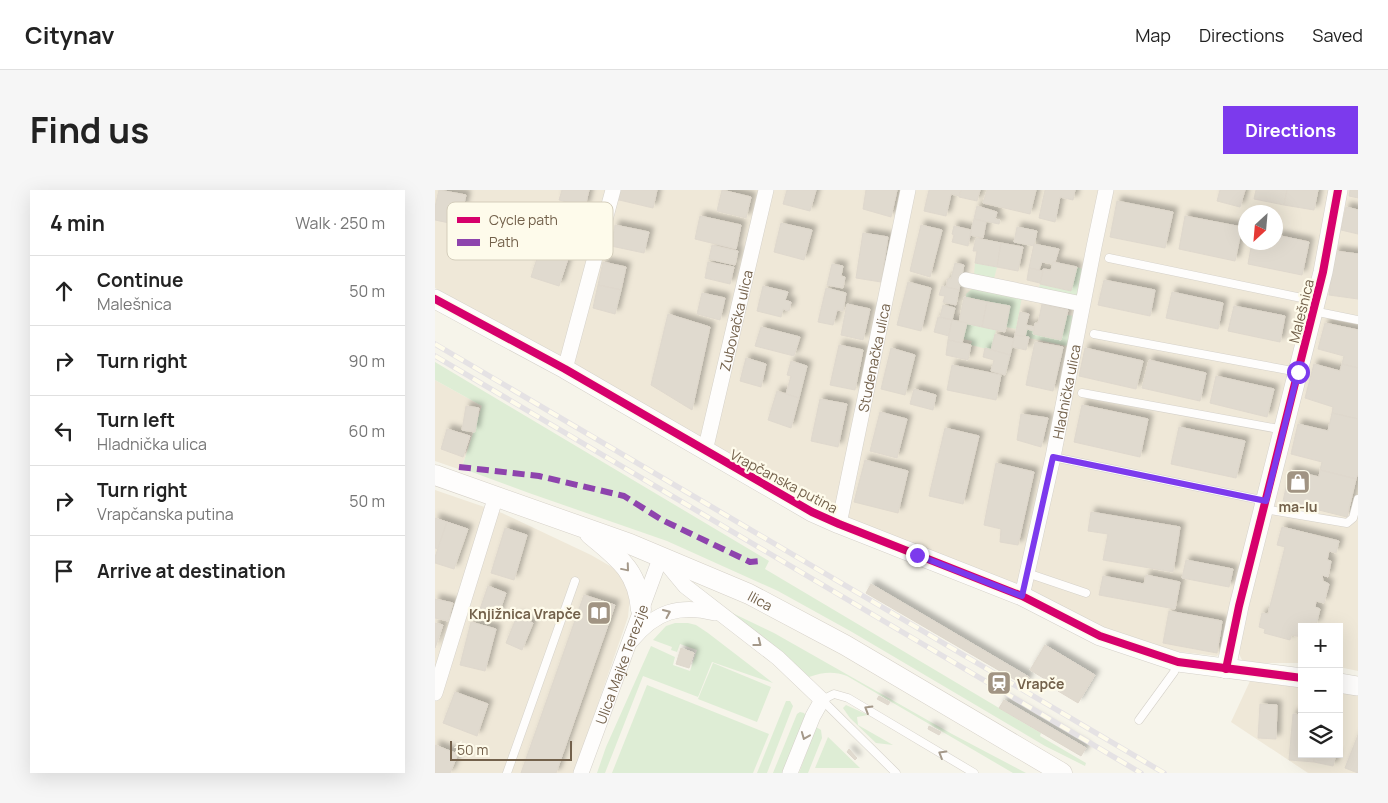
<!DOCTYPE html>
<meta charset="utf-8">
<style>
:root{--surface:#fff;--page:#f6f6f6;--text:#222;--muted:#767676;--line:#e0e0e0;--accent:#7c3aed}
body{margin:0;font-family:Manrope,sans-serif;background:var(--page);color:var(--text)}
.controls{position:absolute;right:15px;bottom:15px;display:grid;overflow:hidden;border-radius:0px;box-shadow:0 5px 20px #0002}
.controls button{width:45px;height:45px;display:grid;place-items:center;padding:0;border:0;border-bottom:1px solid var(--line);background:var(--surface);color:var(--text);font:25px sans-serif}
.compass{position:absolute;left:803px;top:15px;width:45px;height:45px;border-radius:50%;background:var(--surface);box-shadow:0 5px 20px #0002;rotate:206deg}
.scale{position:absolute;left:15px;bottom:12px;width:122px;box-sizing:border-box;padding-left:5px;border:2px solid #73614b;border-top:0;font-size:14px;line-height:18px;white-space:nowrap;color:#73614b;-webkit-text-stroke:4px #fefbeb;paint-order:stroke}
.stop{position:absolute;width:15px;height:15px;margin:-11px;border:4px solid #7c3aed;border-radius:50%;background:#fff}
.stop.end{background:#7c3aed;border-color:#fff;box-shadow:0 1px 5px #0008}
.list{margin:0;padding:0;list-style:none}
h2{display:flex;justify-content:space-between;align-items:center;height:65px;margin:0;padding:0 20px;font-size:21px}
h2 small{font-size:16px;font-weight:400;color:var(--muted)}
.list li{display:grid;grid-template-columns:32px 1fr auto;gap:15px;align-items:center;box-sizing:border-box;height:70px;padding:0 20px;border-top:1px solid var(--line)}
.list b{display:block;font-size:19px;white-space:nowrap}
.list p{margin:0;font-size:16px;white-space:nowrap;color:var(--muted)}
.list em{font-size:16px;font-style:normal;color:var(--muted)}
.icon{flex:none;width:28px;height:28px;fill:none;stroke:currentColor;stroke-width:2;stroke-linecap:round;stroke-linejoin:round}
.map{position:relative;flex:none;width:923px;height:583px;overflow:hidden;border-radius:0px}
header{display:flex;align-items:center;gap:30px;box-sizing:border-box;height:70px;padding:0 25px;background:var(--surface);border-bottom:1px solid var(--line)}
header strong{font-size:24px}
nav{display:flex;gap:28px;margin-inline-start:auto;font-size:18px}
.intro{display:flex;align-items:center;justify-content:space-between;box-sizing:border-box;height:120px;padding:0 30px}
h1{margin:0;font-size:35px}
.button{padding:12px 22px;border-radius:0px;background:var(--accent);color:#fff;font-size:18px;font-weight:700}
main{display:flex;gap:30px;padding:0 30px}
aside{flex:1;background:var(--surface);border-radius:0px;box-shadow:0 5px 20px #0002}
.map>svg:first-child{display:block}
.residential{fill:#efe8d8;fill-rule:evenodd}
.green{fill:#deedd5}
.building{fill:#e0dacf;stroke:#dfd8cd;filter:url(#shadow)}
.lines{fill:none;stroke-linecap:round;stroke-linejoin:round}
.service-casing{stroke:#d5d1c9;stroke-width:9}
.minor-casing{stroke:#d5d1c9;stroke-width:16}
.tertiary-casing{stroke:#d5d1c9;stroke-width:20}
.secondary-casing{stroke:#d6d1c8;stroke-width:21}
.service{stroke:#fefdfc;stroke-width:8}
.minor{stroke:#fefdfc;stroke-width:15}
.tertiary{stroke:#fefdfc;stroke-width:19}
.secondary{stroke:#fefdfc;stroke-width:20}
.rail-casing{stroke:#e5e2e4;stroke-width:5.5}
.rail{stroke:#fefbeb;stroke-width:4;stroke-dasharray:11;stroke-linecap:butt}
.quiet{stroke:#8e44ad;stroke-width:6;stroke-dasharray:12 6;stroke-linecap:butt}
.cycleway-casing{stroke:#fefbeb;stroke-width:11}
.cycleway{stroke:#d6006c;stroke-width:8}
.oneway{stroke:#a49889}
.route{stroke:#7c3aed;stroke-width:6}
.labels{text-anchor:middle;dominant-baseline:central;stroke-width:4.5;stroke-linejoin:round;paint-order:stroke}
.street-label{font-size:14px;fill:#73614b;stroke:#fefbeb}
.poi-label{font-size:14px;font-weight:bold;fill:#73614b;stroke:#fefbeb}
.key{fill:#fefbeb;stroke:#d4cdbb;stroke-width:1}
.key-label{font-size:14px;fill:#73614b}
</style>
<header>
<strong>Citynav</strong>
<nav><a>Map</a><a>Directions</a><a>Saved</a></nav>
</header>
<div class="intro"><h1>Find us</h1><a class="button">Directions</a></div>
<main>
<aside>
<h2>4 min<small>Walk · 250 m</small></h2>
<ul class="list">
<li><svg class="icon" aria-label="ahead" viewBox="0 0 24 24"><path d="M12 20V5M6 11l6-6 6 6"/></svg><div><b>Continue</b><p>Malešnica</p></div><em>50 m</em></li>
<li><svg class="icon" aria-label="right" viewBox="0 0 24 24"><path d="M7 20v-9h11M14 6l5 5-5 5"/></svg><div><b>Turn right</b></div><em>90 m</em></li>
<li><svg class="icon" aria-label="left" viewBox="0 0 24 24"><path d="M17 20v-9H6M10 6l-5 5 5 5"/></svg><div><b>Turn left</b><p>Hladnička ulica</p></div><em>60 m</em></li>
<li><svg class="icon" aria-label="right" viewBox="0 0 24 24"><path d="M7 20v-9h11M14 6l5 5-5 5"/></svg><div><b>Turn right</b><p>Vrapčanska putina</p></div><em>50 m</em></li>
<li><svg class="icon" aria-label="arrive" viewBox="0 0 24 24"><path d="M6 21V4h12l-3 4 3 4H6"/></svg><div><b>Arrive at destination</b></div></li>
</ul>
</aside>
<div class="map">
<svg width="923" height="583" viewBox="0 0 923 583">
<defs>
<filter id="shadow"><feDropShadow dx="4.5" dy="-4.5" stdDeviation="2.5" flood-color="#0004"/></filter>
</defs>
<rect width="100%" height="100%" fill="#f6f4ea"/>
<g class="residential">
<path d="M0,0H896L887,51L788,455L784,464L782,466L720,459L385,318L158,187L0,98ZM811,22H841V52H811Z"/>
<path d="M911,0H923V481L904,477V437H867V473H820L807,470L803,462Z"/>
<path d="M0,190L47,216L26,280L0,271Z"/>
<path d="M0,300L67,323L156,365L189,384L196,396L193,427L139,583H0Z"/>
<path d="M815,491L867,496V564H904V501L923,504V583H873L796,532Z"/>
</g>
<g class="green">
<path d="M540,73L562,77L559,89L539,85Z"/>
<path d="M642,77L648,79L642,110L603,101L605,94L636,101Z"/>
<path d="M538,98L587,107L581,139L571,137L575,116L531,107V104Z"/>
<path d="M632,125L639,126L632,156L590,147L592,139L599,141L598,144L626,150Z"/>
<path d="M532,133L561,140L556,160L536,155L537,151L528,149Z"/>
<path d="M0,172L334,371L330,379L606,543L605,546L651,573L650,576L610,556L417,442L343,401L232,351L94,303L37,282L27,277L47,216L0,190Z"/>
<path d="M287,418L339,443L517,544L591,583H578L412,486C399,481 388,482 374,487Z"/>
<path d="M240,433H253L261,435L273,443L338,493L277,472L263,507L208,486L170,583H162L171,557L216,456L240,467L238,475L255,481L262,460L245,454L242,462L236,460L237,457L218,450L231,436Z"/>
<path d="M278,473L336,497L322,532L263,509Z"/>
<path d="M212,495L334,544L318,583H177Z"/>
<path d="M351,511H355L358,516L332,583H322Z"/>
<path d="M411,515L433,525L422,527L423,535L458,555L441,553L415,528L408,518Z"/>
<path d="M365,522L369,523L371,526L349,583H338L362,524Z"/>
<path d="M381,537L386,540L387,548L373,583H364Z"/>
<path d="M393,547L425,578H380Z"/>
</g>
<g class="building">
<path d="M4,0L31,5L24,35L0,30V17Z"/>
<path d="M127,0H154L150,17L124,10Z"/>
<path d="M182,0H222L218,18L180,9Z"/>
<path d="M287,0L316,7L311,28L282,21Z"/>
<path d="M352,0H381L375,21L348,14Z"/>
<path d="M431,0H462L456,27L428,19Z"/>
<path d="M494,0H526L524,6L516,4L511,26L489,21Z"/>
<path d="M526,0H545L542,11L524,7Z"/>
<path d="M552,0H601L595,24L548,13Z"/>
<path d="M610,0H640L638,10L625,7L620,32L604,28Z"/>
<path d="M785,0H810L805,17L782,11Z"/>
<path d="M821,0H852L849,15L819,9Z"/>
<path d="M852,0H883L879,20L849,15Z"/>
<path d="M915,0H923V8L914,6Z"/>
<path d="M682,11L738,22L730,58L675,47Z"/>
<path d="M542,16L562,22L560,29L565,30L564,34L539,29Z"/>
<path d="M911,17L923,20V44L906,40Z"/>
<path d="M265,26L306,35L301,59L260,49Z"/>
<path d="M750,26L807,37L800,71L744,59Z"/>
<path d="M539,29L551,32L548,48L535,45Z"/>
<path d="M346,33L377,40L369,70L339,62Z"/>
<path d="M180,35L214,42L209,63L176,56Z"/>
<path d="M486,35L507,40L495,87L475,81Z"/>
<path d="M519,36L536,40L533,56L517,52L519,45L517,44Z"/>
<path d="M582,37L602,41L599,56L579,52Z"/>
<path d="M111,41L139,51L124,96L96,87Z"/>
<path d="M428,43L453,47L446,92L421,88Z"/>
<path d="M841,45L874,52L867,85L813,74L817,52H841Z"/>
<path d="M541,48L566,53L562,77L540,73L542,61H538Z"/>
<path d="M566,53L588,57L583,81L562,77Z"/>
<path d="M599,54L624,59L620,72H618L617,74L607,72L604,80L594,78Z"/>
<path d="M277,55L303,61L300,75L274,69Z"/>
<path d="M900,61L923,64V109L894,105Z"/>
<path d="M168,72L191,77L186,100L163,95Z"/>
<path d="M273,72L299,77L295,94L270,88Z"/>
<path d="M618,72L642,77L636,101L605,94L608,79L616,80Z"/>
<path d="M520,73L529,75L524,100L511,97L513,88L516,89Z"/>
<path d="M397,74L408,76L406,86L410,87L408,98L392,95Z"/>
<path d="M594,78L608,81L605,93L592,90Z"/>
<path d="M669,90L720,100L715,126L663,115Z"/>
<path d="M473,92L496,98L486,141L462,135Z"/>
<path d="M163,95L186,100L180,124L158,118Z"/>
<path d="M328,96L353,102L350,110L356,112L354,121L348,119L346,127L322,121Z"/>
<path d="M507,96L524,100L521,115L508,112L510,106L504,105Z"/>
<path d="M391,98L411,103L408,121L402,120L398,135L383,132Z"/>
<path d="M737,102L788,113L783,139L731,128Z"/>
<path d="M267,103L290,108L285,130L262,124Z"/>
<path d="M529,107L552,112L547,137L524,132Z"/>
<path d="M552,112L575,116L570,142L547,137Z"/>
<path d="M412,114L435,119L428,150L406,145Z"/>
<path d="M607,114L633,120L626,150L598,144L600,133H603Z"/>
<path d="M508,115L520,118L517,130L505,127Z"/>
<path d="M799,116L850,126L845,152L793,141Z"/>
<path d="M585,122L594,124L591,135L599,137V141L592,139L590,147L580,145Z"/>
<path d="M233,124L275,137L257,220L216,195Z"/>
<path d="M503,127L517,130L514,146L499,142Z"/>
<path d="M517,130L532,133L527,153L513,150Z"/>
<path d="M890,133L923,140V178L907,174L909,166L883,159Z"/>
<path d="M326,137L365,147L359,166L320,156Z"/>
<path d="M560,144L579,149L575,165L556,160Z"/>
<path d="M580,145L594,147L591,160L577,157Z"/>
<path d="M513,150L536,155L533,170L511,165Z"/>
<path d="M600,152L628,157L618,201L591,195Z"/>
<path d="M404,155L428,160L420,200L395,195Z"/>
<path d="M456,158L480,165L470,205L446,199Z"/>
<path d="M550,158L575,165L570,185L556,181L559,170L548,167Z"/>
<path d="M650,158L708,171L701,199L644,186Z"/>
<path d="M311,168L331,174L326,197L305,191Z"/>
<path d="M714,170L771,183L765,211L707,198Z"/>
<path d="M356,171L372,176L364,208L351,204L356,186L352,185Z"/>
<path d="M879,174L905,181L907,174L923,178V229L897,223L898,217L870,208Z"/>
<path d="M517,175L566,185L561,210L512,200Z"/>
<path d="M781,186L839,199L832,227L775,213Z"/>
<path d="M479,199L501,205L498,220L475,214Z"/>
<path d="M342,201L364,208L356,238L333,230Z"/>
<path d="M385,209L412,214L403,257L376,251Z"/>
<path d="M647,215L713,229L705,267L639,252Z"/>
<path d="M31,216L44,218L40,242L27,240Z"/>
<path d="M445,222L472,229L462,268L435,261Z"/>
<path d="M897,223L923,229V283L921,289L885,280L887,272L856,264L863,234L893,241Z"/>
<path d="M586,224L613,228L606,257L582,250Z"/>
<path d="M744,237L810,251L801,288L736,274Z"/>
<path d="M510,238L544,246L528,314L494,306Z"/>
<path d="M12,239L35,246L28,267L6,259Z"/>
<path d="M430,270L473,281L463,323L419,312Z"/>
<path d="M561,273L599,282L583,355L565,352L566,339L549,335Z"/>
<path d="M855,280L884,287L885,280L921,289L912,327L848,311Z"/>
<path d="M656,322L745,337L738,382L668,370L673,344L653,341Z"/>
<path d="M0,328L12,332L3,359L0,358Z"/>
<path d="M12,332L33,339L19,379L0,373V367Z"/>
<path d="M847,337L904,351L901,363L894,361L892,370L896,371L893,387L887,385L888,391L894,394L889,413L881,411L880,417L885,419L881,435L876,433L875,437H867V447L856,445L855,450L829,443L830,439L824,437L827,423L833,424L850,357L842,355Z"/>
<path d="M70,338L92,345L79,390L56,383Z"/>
<path d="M751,370L798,379L794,397L747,388Z"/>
<path d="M711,385L745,392L740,419L664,405L668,386L709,394Z"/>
<path d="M436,394L594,487L589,495L431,403Z"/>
<path d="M53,396L71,403L63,426L45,419Z"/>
<path d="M149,405L180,415L121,583H86Z"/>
<path d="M0,409L18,413L13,431L0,428Z"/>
<path d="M734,421L787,431L782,463L728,453Z"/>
<path d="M82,426L98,433L87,460L71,453Z"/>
<path d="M36,432L61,439L50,481L25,475Z"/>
<path d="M0,433L8,435L0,458Z"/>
<path d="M610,455L660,485L643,513L623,501L625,498L595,480Z"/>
<path d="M246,458L259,463L254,478L241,474Z"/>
<path d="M20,502L53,514L42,546L8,533Z"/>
<path d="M444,506L455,512L453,515L442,509Z"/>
<path d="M569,510L651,558L646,566L564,518Z"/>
<path d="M825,514L842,515L841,549L823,548Z"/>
<path d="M858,524L867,525V564H880L879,572L854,570Z"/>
<path d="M494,536L506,542L504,545L493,539Z"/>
<path d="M923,545V583L910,578Z"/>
<path d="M0,555L23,564L15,583H0Z"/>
<path d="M414,559L422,568L420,570L412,562Z"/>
<path d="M880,564H901L898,576L879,572Z"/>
</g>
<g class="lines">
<defs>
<g id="service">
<path d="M674,68L881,111"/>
<path d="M878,121L923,130"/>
<path d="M659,144L863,182"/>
<path d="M647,203L849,240"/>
<path d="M618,267L831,311"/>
<path d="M829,319L912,333L918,328L923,309"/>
<path d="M592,383L651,403"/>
<path d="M704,530L739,482L743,472"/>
<path d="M72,583L140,391"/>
<path d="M461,583L387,510L399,504L413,508L539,583"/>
</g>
<g id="minor">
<path d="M531,90L647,114"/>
<path d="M130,179L178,0"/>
<path id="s1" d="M270,261L331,0"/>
<path id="s2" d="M404,334L473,0"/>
<path d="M226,367L250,396L343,468L387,510L378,526L355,583"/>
<path id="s3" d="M587,406L618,267L659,57L671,0"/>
<path d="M197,450C221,421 245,414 280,423"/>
<path d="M0,503L61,306"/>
<path id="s4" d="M146,583L226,366"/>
</g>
<g id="tertiary">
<path d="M0,109L130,179L377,322L404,334L587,406L665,446L743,472L867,488"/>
<path d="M791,479L804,416L888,82L903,0"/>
<path d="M904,493L923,496"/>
</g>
<g id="secondary">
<path id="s5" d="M0,285L195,354L314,404L410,455L627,583"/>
<path d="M155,344C184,368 203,381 206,420"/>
</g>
</defs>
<use href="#service" class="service-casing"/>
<use href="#minor" class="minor-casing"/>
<use href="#tertiary" class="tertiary-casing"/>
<use href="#secondary" class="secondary-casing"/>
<use href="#service" class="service"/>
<use href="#minor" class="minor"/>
<use href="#tertiary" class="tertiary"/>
<use href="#secondary" class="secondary"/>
<defs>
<g id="rail">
<path d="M0,154L729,583"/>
<path d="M0,166L706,583"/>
</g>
</defs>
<use href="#rail" class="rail-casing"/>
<use href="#rail" class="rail"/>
<path class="quiet" d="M24,277L104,286L189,306L227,330L315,372L327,371"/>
<defs>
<g id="cycleway">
<path d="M0,109L130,179L377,322L404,334L587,406L665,446L743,472L867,488"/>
<path d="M791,479L804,416L888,82L903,0"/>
</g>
</defs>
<use href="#cycleway" class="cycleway-casing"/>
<use href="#cycleway" class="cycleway"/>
</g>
<defs><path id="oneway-chevron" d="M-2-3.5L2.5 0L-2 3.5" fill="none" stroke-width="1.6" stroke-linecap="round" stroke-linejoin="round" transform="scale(1.25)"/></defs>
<g class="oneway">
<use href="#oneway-chevron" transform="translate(191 378) rotate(50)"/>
<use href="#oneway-chevron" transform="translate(232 423) rotate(-24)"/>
<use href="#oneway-chevron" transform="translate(323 453) rotate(38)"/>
<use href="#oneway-chevron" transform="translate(433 519) rotate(-149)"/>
<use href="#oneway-chevron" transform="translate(370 546) rotate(112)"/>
<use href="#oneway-chevron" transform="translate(507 564) rotate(-149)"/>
</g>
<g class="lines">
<path class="route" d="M482,365L587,406L618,267L831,311L863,182"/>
</g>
<defs>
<symbol id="shop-square" viewBox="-11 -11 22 22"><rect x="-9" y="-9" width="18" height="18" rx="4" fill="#a19483" stroke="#fefbeb"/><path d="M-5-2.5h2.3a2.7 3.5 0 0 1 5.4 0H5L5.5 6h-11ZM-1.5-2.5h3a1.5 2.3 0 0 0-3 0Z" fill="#fff"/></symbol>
<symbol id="library-square" viewBox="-11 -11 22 22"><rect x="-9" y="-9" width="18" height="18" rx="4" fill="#a19483" stroke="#fefbeb"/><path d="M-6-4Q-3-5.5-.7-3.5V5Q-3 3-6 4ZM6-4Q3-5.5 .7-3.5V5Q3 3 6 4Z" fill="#fff"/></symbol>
<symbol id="station-square" viewBox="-11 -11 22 22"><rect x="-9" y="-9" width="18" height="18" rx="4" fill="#a19483" stroke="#fefbeb"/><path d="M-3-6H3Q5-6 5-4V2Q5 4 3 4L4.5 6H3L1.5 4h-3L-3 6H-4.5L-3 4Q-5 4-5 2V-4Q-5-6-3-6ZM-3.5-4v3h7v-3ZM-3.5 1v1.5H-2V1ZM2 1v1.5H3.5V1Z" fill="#fff"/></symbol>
</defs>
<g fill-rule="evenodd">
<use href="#shop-square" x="849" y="278" width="28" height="28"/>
<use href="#library-square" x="150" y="409" width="28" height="28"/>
<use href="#station-square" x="550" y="479" width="28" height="28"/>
</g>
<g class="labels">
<g class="street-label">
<text transform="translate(866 121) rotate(-76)">Malešnica</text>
<text stroke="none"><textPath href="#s1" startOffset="134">Zubovačka ulica</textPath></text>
<text stroke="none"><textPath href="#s2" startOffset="170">Studenačka ulica</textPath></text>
<text stroke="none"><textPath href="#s3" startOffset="209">Hladnička ulica</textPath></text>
<text transform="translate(349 291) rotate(28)">Vrapčanska putina</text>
<text stroke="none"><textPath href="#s5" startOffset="349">Ilica</textPath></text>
<text stroke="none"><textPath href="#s4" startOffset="116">Ulica Majke Terezije</textPath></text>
</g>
<g class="poi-label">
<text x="863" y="316">ma-lu</text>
<text x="146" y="423" text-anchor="end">Knjižnica Vrapče</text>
<text x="582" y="493" text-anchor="start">Vrapče</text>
</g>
</g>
<rect x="12" y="12" width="166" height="58" rx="8" class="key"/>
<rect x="22" y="27" width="23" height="6" fill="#d6006c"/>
<rect x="22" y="49" width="23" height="7" fill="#8e44ad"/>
<g class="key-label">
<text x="54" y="35">Cycle path</text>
<text x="54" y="57">Path</text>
</g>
</svg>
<div class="controls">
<button>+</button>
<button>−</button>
<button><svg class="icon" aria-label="layers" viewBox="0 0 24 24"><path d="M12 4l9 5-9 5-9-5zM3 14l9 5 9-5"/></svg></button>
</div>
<svg class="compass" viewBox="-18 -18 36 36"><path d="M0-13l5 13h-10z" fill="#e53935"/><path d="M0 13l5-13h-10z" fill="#767676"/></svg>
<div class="scale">50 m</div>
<div class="stop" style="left:863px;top:182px"></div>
<div class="stop end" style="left:482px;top:365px"></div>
</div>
</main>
